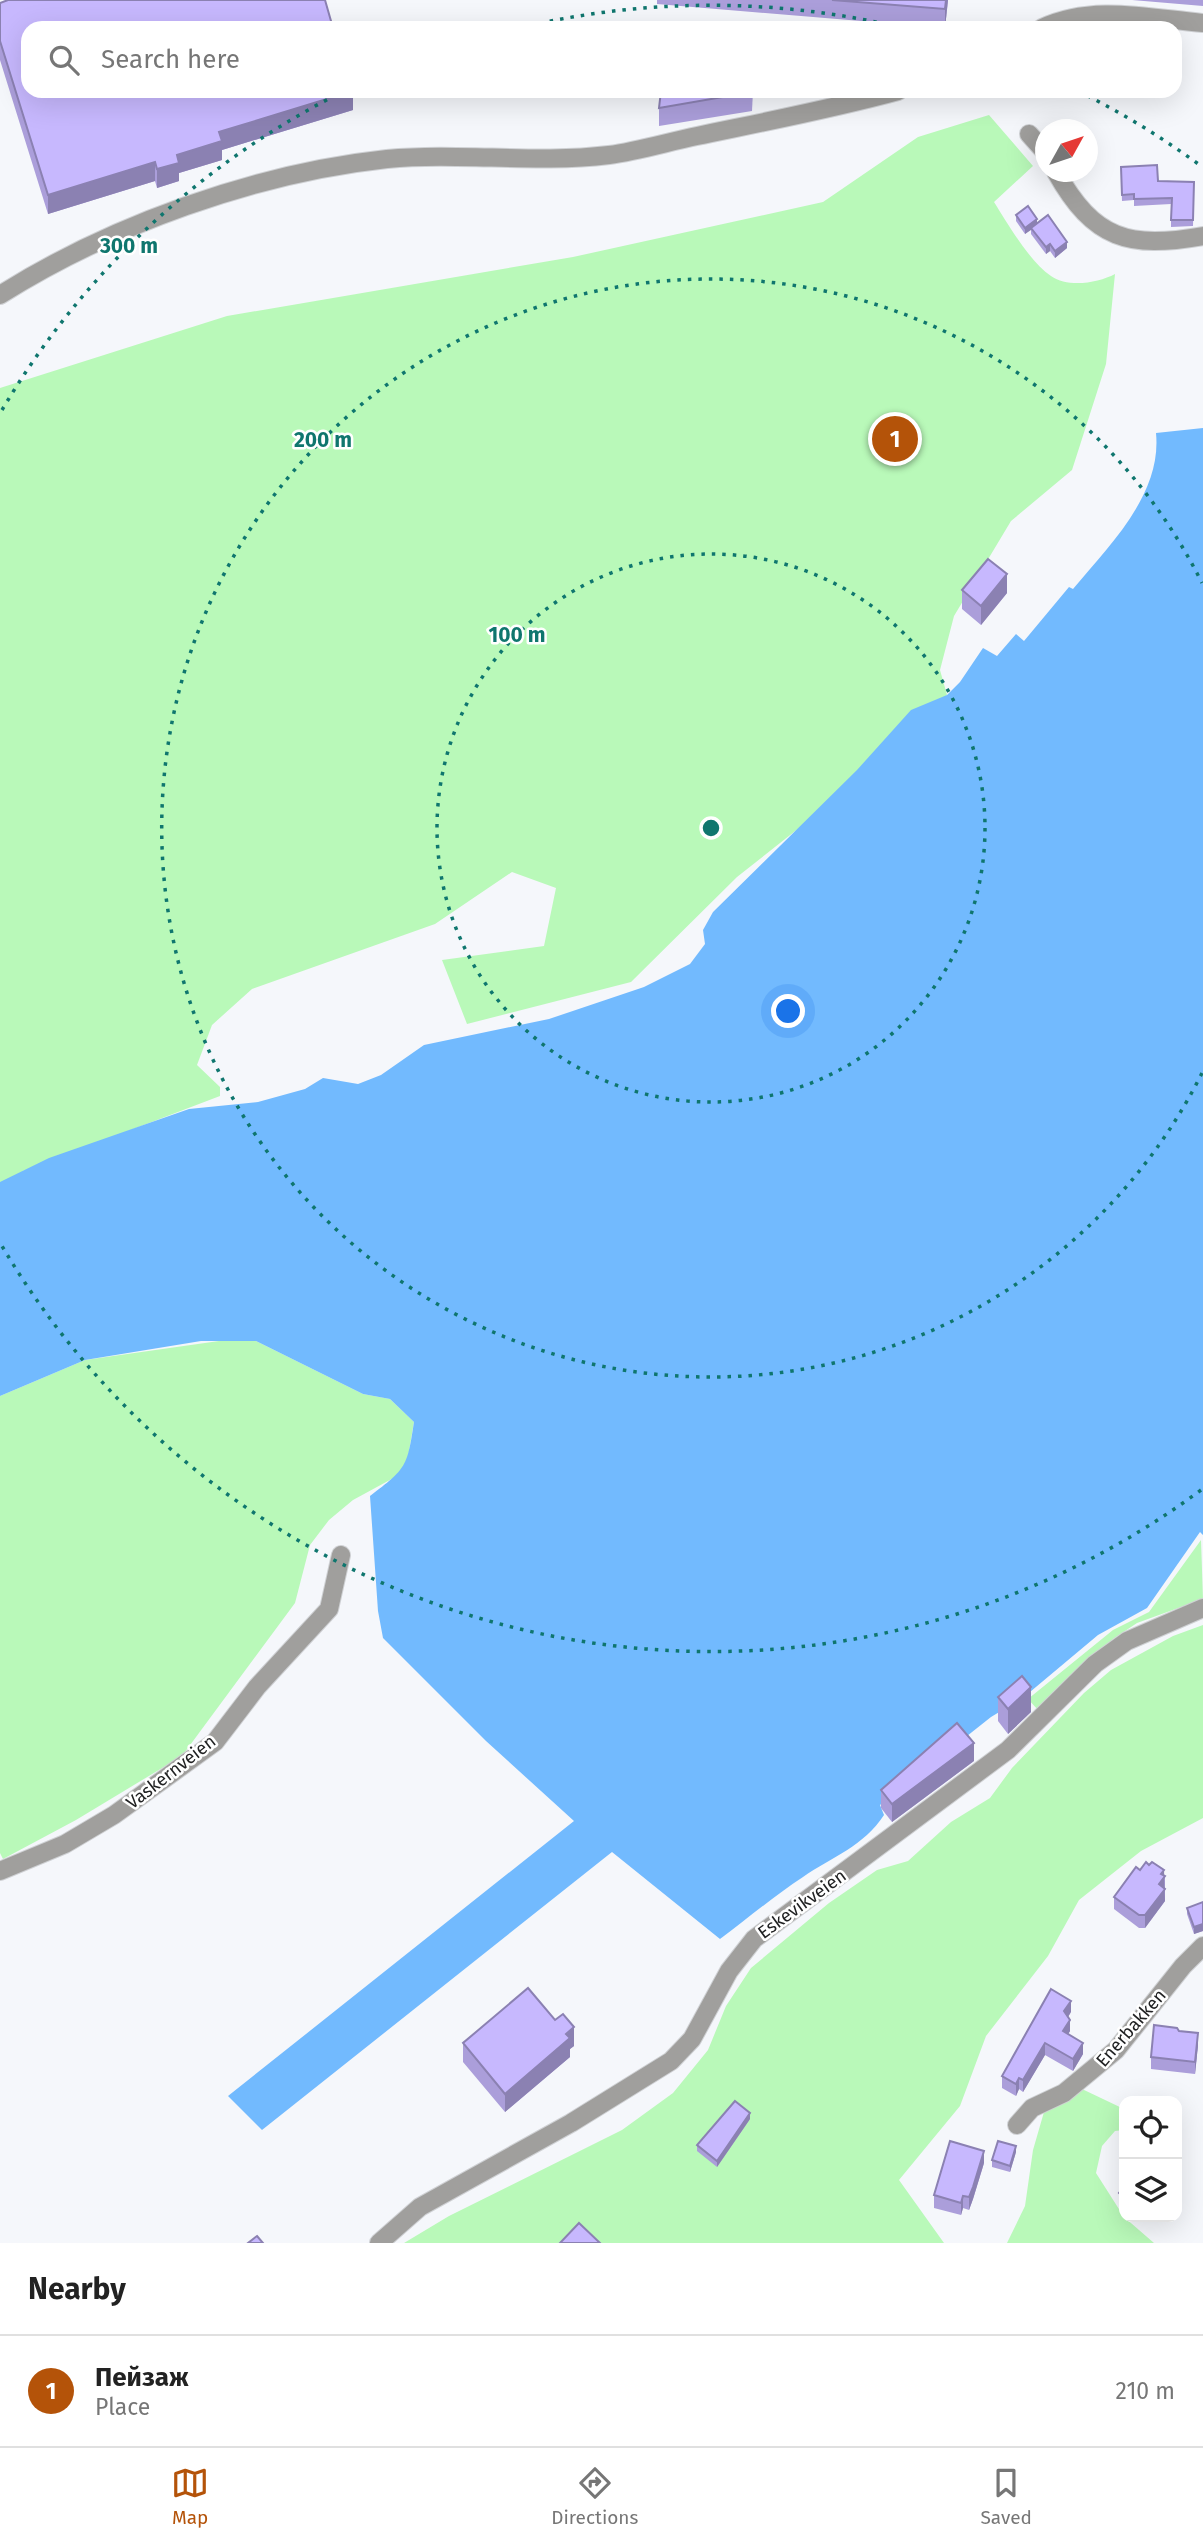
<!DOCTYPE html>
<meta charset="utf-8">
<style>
:root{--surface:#fff;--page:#f2f2f2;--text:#222;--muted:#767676;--line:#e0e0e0;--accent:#b45309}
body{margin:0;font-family:"Fira Sans",sans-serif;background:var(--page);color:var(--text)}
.controls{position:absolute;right:21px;bottom:21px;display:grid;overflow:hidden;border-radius:14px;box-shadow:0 7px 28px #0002}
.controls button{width:63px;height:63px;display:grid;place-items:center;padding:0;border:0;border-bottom:2px solid var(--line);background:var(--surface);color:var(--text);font:35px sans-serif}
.compass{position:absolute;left:1035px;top:119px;width:63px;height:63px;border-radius:50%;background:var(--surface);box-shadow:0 7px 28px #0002;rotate:50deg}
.you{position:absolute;left:789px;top:1012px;width:24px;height:24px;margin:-18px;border:5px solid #fff;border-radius:50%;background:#1a73e8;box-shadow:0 0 0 10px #1a73e833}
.badge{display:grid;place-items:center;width:46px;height:46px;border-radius:50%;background:var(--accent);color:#fff;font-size:23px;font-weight:700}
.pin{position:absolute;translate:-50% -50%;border:4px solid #fff;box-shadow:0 2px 7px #0006}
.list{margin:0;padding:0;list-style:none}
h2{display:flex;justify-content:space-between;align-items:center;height:91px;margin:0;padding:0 28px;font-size:30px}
h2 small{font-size:23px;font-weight:400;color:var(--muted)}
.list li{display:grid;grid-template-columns:46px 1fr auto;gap:21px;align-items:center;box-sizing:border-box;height:112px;padding:0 28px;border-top:2px solid var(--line)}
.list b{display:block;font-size:26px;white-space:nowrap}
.list p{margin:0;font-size:23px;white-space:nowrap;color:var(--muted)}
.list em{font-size:23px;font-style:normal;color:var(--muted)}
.icon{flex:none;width:38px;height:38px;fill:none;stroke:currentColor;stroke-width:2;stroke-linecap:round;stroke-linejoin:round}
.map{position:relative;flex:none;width:1203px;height:2243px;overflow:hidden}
.search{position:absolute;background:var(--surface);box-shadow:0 7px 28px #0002;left:21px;right:21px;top:21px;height:77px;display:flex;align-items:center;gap:18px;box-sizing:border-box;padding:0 24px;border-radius:21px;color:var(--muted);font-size:26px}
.sheet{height:203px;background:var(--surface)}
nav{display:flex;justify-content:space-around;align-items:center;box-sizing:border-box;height:98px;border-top:2px solid var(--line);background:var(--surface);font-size:19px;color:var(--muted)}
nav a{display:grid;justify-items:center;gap:4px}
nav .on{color:var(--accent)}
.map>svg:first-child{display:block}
.green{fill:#b9f9b9}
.water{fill:#72bafe}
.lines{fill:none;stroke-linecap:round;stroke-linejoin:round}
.minor-casing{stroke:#cfd1d4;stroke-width:20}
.minor{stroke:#a09f9d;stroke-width:18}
.wall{fill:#ab9eda}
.shaded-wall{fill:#8b81b2}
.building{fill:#c7b8fe;stroke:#8b81b2;stroke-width:2}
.ring{fill:none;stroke:#0f766e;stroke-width:3.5;stroke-dasharray:3.5 7}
.labels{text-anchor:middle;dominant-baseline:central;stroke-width:5;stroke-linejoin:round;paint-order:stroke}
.street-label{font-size:18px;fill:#212223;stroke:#fff}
.centre{fill:#0f766e;stroke:#fff;stroke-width:3.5}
.ring-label{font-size:21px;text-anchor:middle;font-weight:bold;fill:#0f766e;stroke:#fff;stroke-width:5;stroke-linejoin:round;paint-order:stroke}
</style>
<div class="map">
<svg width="1203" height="2243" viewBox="0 0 1203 2243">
<rect width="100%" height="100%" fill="#f5f7fb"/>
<g class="green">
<path d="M989,115L1033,166L994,202C1008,224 1029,261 1051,276C1068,288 1098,283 1115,274L1106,364L1072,470L1011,521L954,616L940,670L947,695L799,828L737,877L631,982L467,1024L442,960L544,946L556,888L512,872L435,924L252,989L212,1025L197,1065L220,1087V1096L23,1171L0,1196V388L227,316L573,257L823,202L918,137Z"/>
<path d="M226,1340L256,1341L363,1394L390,1399L414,1422L407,1463L399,1475L353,1500L329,1520L310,1545L295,1603L182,1756L76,1820L3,1859L0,1853V1396L85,1360Z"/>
<path d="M1201,1540L1203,1599L1137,1623L1113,1639L1038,1710L1028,1699L1113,1630L1149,1612Z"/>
<path d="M1203,1625V1818L1141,1851L1079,1900L1048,1956L986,2036L960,2106L899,2180L944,2243H404L449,2216L622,2130L673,2093L708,2050L726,2006L751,1968L829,1903L877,1870L908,1861L951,1822L990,1798L1012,1768L1084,1693L1111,1670L1173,1636Z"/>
<path d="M1082,2089L1124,2109V2130L1115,2131L1102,2146L1096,2173L1124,2217L1154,2243H1007L1025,2206L1033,2150L1044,2112Z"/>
</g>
<path class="water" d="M1203,428V1535L1200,1532L1147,1608L1098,1635L1024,1697L991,1717L880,1805L884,1815C864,1846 832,1857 803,1877C774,1896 747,1919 720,1939L612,1852L262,2130L228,2096L574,1821L486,1741L383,1638L378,1611L370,1496C407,1468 407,1467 414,1422L390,1399L363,1394L256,1341H201L85,1360L0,1396V1182L49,1158L189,1109L258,1102L305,1089L323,1078L358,1084L381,1075L424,1045L549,1019L644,987L690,964L705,944L703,930L713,912L857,770L911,710L947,695L960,682L983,648L997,656L1016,634L1024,641L1069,587L1073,589C1110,545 1162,494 1156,433Z"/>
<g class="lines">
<defs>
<g id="minor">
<path d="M1042,28C1092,4 1149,18 1203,23"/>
<path d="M1029,134L1046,153"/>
<path d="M1056,172C1094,240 1129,249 1203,236"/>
<path d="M0,295C111,225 256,173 387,159C460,152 535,164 609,155C638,151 668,142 697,136C764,122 832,109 898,91"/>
<path d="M0,1871L65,1844L114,1815L215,1742L257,1687L329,1609L341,1555"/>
<path d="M1017,2125L1032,2108L1064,2093L1116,2050L1183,1966L1203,1946"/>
<path d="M379,2243L420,2207L571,2123L671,2061L692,2039L729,1971L754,1939L1008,1750L1095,1664L1127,1641L1203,1608"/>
</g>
</defs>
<use href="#minor" class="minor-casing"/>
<use href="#minor" class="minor"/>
</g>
<g class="wall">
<path d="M657,0H948L945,28L657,4Z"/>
<path d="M1132,0H1203V6Z"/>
<path d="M0,3L353,110L222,150V160L179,173V181L157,188L155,181L48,214L0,60Z"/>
<path d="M753,91L752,111L659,126V108Z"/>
<path d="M1121,167L1158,181L1194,182L1193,226L1171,227V204L1134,206V200L1122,201Z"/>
<path d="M1016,215L1037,224L1067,248L1055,258L1050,251L1046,254L1031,234V229L1025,234L1016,221Z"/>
<path d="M962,590L1007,593L981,625L962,609Z"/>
<path d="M998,1697L1031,1712L1008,1734L998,1721Z"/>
<path d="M974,1761L892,1822L881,1808V1790Z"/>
<path d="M1140,1870L1165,1876V1901L1145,1928H1139L1114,1909V1897Z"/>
<path d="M1203,1902V1931L1194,1934L1187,1914V1908Z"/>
<path d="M1071,2012L1068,2017L1070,2031L1068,2034L1083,2054L1073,2071L1045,2055L1023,2092L1019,2089L1016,2096L1002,2088V2076Z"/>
<path d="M1179,2031L1198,2045L1195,2074L1151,2069V2057Z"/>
<path d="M463,2043L574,2046L570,2049V2057L505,2112L463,2062Z"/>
<path d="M750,2119L717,2167L697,2151V2145Z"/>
<path d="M1016,2152L1010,2172L992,2167V2160Z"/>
<path d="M984,2163L973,2199L969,2210L963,2208L961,2215L934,2208V2195Z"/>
<path d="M1124,2187V2209L1119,2204V2193Z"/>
</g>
<g class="shaded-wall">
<path d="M946,0H948L945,28V9Z"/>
<path d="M353,91V110L222,150V160L179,173V181L157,188V169L177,155L219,132Z"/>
<path d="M155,162V181L48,214V195Z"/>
<path d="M1037,219V226L1025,234V228Z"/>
<path d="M1067,242V248L1055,258V251Z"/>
<path d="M1050,244V251L1046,254V247Z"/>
<path d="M1007,574V593L981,625V606Z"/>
<path d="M1031,1687V1712L1008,1734V1709Z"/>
<path d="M974,1743V1761L892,1822V1804Z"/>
<path d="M1164,1870L1165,1901L1145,1928V1915L1161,1874Z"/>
<path d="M1203,1924V1931L1194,1934V1927Z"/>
<path d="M1071,2001V2012L1064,2023V2011Z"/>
<path d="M1070,2020V2031L1063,2043V2031Z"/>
<path d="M574,2027V2046L570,2049V2057L505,2112V2094Z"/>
<path d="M1198,2033V2045L1195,2074V2062Z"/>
<path d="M1045,2043V2055L1023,2092V2080Z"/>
<path d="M1083,2043V2054L1073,2071V2059Z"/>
<path d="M1019,2078V2089L1016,2096V2084Z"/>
<path d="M750,2113V2119L717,2167V2161Z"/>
<path d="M1016,2146V2152L1010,2172V2166Z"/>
<path d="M984,2151V2163L973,2199L969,2210V2197Z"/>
<path d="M963,2196V2208L961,2215V2203Z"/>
</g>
<g class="building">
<path d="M8,0H325L333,28H28V91H353L219,132L222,141L177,155L179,163L157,169L155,162L48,195L0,41V3Z"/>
<path d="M832,0H946L945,9Z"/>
<path d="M661,91H752V92L659,108Z"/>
<path d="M1157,165L1158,181L1194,182L1193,220H1171L1172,198L1134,199V194L1122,195L1121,167Z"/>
<path d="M1028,206L1037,219L1025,228L1016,215Z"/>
<path d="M1048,215L1067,242L1055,251L1050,244L1046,247L1031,228Z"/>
<path d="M988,559L1007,574L981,606L962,590Z"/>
<path d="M1022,1676L1031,1687L1008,1709L998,1697Z"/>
<path d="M957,1723L974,1743L892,1804L881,1790Z"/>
<path d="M1146,1862L1149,1865L1152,1862L1164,1870L1161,1874L1165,1876L1159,1884L1165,1889L1145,1915H1139L1114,1897L1136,1867L1140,1870Z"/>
<path d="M1203,1902V1924L1194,1927L1187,1908Z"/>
<path d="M528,1988L555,2020L563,2014L574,2027L566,2034L570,2038L505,2094L463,2043Z"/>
<path d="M1051,1989L1071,2001L1064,2011L1070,2020L1063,2031L1083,2043L1073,2059L1045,2043L1023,2080L1019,2078L1016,2084L1002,2076Z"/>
<path d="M1154,2025L1177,2028L1179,2031L1198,2033L1195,2062L1151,2057Z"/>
<path d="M735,2101L750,2113L717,2161L697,2145Z"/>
<path d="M950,2141L984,2151L973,2187L969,2197L963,2196L961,2203L934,2195Z"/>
<path d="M998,2141L1016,2146L1010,2166L992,2160Z"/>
<path d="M1124,2187V2198L1119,2193Z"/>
<path d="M579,2223L600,2243H560Z"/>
<path d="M257,2236L263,2243H248Z"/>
</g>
<g class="ring">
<circle cx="711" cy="828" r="274"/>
<path d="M1202 1073A549 549 0 1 1 1202 583"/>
<path d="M1201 1490A823 823 0 0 1 2 1246M2 410A823 823 0 0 1 344 91M519 28A823 823 0 0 1 903 28M1078 91A823 823 0 0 1 1201 166"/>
</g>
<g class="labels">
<g class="street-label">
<text transform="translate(171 1772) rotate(-38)">Vaskernveien</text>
<text transform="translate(802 1904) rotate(-36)">Eskevikveien</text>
<text transform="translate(1131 2028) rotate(-49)">Enerbakken</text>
</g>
</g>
<circle cx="711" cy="828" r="10" class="centre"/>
<g class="ring-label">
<text x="129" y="253">300 m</text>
<text x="323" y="447">200 m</text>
<text x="517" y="642">100 m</text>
</g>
</svg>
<div class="controls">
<button><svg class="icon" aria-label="locate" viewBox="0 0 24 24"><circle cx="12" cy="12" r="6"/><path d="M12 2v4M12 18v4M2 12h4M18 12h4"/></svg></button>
<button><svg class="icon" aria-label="layers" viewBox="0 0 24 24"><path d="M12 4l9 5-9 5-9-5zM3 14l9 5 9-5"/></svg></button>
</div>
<svg class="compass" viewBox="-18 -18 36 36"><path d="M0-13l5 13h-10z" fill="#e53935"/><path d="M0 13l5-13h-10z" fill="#767676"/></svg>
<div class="you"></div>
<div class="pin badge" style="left:895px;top:439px">1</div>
<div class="search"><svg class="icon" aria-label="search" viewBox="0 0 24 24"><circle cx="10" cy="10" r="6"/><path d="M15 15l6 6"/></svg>Search here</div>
</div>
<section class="sheet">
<h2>Nearby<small></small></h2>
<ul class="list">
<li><span class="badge">1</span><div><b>Пейзаж</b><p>Place</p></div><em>210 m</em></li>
</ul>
</section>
<nav>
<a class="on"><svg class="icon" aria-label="map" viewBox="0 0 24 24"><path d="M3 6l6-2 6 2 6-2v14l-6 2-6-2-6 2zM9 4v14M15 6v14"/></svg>Map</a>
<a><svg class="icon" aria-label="directions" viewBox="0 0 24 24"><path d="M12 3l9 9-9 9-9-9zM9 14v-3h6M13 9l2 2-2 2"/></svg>Directions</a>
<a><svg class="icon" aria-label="saved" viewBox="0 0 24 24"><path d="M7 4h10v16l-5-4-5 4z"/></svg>Saved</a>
</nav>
